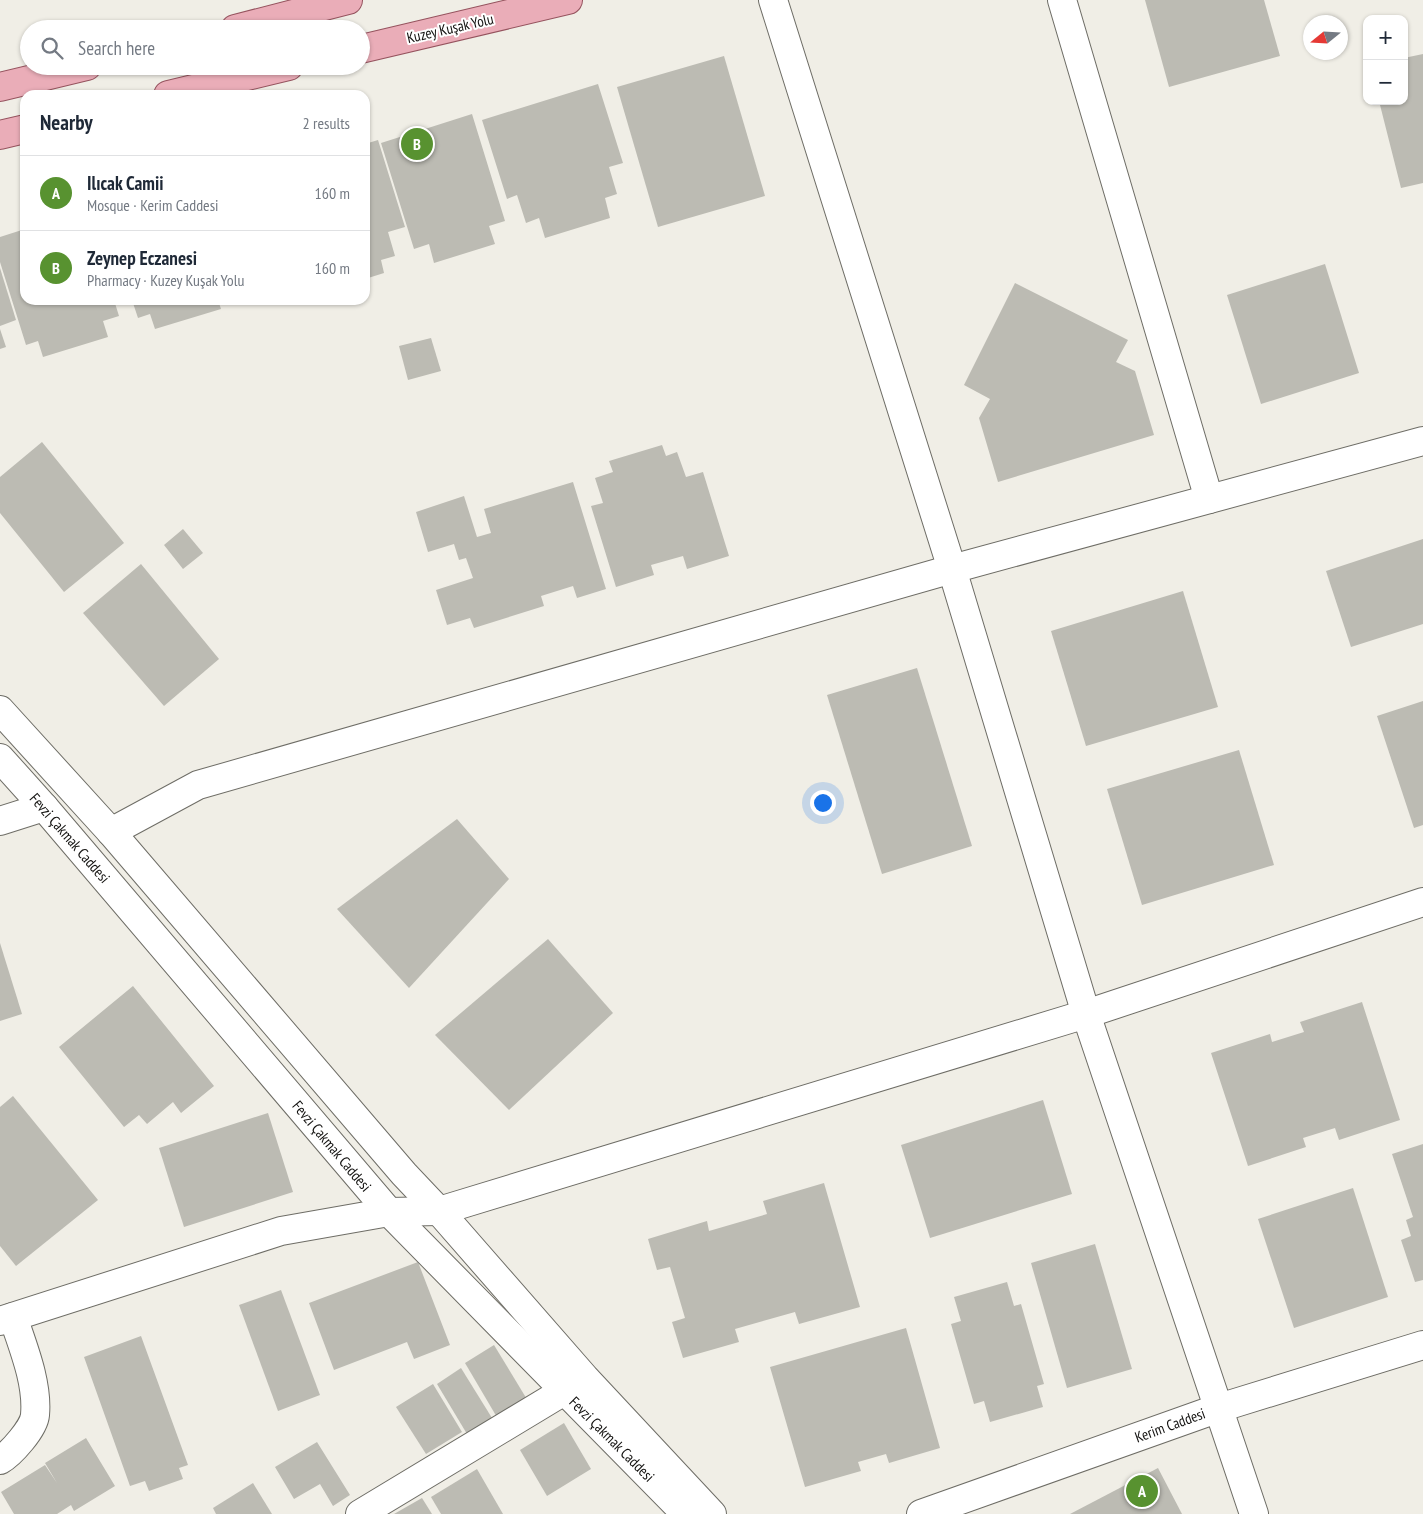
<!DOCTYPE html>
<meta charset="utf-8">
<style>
:root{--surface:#fff;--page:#f2f2f3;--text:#1f2937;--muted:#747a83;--line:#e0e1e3;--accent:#589230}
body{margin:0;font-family:"PT Sans Narrow",sans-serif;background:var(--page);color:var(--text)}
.controls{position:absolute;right:15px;top:15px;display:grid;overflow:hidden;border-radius:10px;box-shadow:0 1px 4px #0004}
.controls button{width:45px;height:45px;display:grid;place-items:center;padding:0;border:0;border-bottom:1px solid var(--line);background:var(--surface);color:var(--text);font:25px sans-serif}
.compass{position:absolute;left:1303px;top:15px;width:45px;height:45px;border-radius:50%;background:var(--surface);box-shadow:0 1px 4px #0004;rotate:252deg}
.you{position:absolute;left:822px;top:802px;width:18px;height:18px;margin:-12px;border:4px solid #fff;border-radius:50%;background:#1a73e8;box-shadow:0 0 0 8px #1a73e833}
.badge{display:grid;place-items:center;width:32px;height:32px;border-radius:50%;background:var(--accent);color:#fff;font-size:16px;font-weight:700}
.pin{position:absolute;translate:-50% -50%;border:2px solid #fff;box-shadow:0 1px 5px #0006}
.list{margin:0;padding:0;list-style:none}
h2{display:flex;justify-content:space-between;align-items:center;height:65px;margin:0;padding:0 20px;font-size:21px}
h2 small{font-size:16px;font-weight:400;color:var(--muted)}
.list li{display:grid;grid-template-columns:32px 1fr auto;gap:15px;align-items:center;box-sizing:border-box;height:75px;padding:0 20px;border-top:1px solid var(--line)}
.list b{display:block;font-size:19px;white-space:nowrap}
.list p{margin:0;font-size:16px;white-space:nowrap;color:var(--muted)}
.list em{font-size:16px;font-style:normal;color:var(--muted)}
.icon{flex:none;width:28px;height:28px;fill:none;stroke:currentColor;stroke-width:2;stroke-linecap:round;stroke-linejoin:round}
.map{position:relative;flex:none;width:1423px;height:1514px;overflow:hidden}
.search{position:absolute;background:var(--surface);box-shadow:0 1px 4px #0004;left:20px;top:20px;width:350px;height:55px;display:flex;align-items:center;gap:12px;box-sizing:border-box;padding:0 18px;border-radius:28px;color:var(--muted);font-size:19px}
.panel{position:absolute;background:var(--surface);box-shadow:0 1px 4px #0004;left:20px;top:90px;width:350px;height:215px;border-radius:15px}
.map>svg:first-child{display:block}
.building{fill:#bcbbb3}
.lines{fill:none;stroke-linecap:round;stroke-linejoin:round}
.minor-casing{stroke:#6e6d66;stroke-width:30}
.major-casing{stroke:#95535e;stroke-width:30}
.minor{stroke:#fff;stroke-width:28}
.major{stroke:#eaadb8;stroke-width:28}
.labels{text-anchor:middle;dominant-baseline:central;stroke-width:4;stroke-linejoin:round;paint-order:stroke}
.street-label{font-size:15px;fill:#12110f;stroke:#fff}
</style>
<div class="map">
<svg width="1423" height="1514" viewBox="0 0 1423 1514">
<rect width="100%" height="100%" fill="#f0eee6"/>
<g class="building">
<path d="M1145,0H1264L1280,56L1169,87Z"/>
<path d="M1423,54V183L1401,188L1379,101H1404V58Z"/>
<path d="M724,56L765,196L658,227L617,87Z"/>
<path d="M598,84L623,163L609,167L617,194L605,198L610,218L545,238L539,218L526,223L517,195L507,199L482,120Z"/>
<path d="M472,114L505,221L489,226L495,244L434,263L429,244L414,249L381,143Z"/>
<path d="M378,140L405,227L388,232L395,256L381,260L384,273L365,279V144Z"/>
<path d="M25,229V300H114L119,316L103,321L108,337L43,357L38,341L26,345L0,262V237Z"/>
<path d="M1325,264L1359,373L1261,404L1227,295Z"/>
<path d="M0,268L16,320L0,326Z"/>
<path d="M1015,283L1128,340L1116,362L1135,371L1154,435L998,482L979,418L990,399L964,385Z"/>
<path d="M132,300H218L221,309L155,329L150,314L138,318Z"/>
<path d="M0,329L6,347L0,349Z"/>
<path d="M431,338L441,371L408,380L399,346Z"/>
<path d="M42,442L124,543L64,592L0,513V477Z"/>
<path d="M662,445L666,456L677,452L686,477L703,472L729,556L687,569L683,556L651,565L654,575L616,587L591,506L603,503L595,478L613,472L609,461Z"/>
<path d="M573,482L606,589L577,598L573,586L541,596L544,606L474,628L470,618L447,625L436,590L473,578L466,558L459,560L454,544L428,552L416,512L464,496L477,537L491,533L484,509Z"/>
<path d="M183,529L203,553L183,569L164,545Z"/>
<path d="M1423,539V624L1351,647L1326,571Z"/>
<path d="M141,564L219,659L164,706L83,613Z"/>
<path d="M1183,591L1218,707L1086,746L1051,631Z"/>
<path d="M917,668L972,846L882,874L827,695Z"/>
<path d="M1423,701V825L1414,828L1377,716Z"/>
<path d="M1239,750L1274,865L1142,905L1107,789Z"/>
<path d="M457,819L509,879L409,988L337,909Z"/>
<path d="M548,939L613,1013L509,1110L435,1035Z"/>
<path d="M0,943L22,1014L0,1021Z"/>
<path d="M133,986L214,1086L181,1113L173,1102L147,1124L139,1115L124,1127L59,1047Z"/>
<path d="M1362,1002L1400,1120L1339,1140L1335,1128L1303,1138L1306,1147L1248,1166L1211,1053L1270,1034L1272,1042L1304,1032L1300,1022Z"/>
<path d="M13,1096L98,1200L16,1266L0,1246V1107Z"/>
<path d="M1043,1100L1072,1194L930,1238L901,1145Z"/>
<path d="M268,1113L293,1192L184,1227L159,1148Z"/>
<path d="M1423,1144V1280L1415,1282L1401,1240L1411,1236L1406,1220L1413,1217L1392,1154Z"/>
<path d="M824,1183L860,1307L799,1324L795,1312L735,1329L739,1342L683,1358L672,1322L685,1318L670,1267L657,1270L648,1239L707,1221L709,1231L767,1214L763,1201Z"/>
<path d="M1353,1188L1388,1297L1294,1328L1258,1219Z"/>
<path d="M1095,1244L1132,1369L1067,1388L1031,1263Z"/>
<path d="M418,1262L450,1345L414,1359L407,1342L334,1370L309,1303Z"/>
<path d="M1007,1282L1014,1306L1021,1304L1044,1384L1037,1386L1043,1407L990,1422L984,1401L974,1404L951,1324L961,1321L954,1297Z"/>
<path d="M281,1290L320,1395L278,1411L239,1305Z"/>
<path d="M906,1328L940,1448L889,1463L886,1454L858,1462L861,1471L805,1487L770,1367Z"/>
<path d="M141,1336L188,1465L179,1468L183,1479L149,1491L145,1481L130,1486L84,1357Z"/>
<path d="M494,1345L528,1401L498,1419L465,1363Z"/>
<path d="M461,1368L492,1418L467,1434L437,1384Z"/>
<path d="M433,1384L462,1432L426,1454L396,1407Z"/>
<path d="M564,1423L591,1469L547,1496L520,1450Z"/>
<path d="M86,1438L115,1486L74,1511L71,1505L57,1514H14L1,1492L45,1465L57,1483L45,1463Z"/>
<path d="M317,1442L350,1495L333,1506L320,1484L294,1499L275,1467Z"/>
<path d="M1158,1468L1182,1514H1070Z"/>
<path d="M477,1469L503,1514H441L431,1497Z"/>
<path d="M253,1483L272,1514H216L213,1508Z"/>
<path d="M422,1498L432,1514H394Z"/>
</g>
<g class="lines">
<defs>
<g id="minor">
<path d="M773,0L952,569L1086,1014L1254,1514"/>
<path d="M1062,0L1209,499"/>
<path d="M0,710L111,832L404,1174L439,1211L585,1378L712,1514"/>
<path d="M0,758L44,807L389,1212L686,1514"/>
<path d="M0,821L44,807"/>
<path d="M111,832L198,785L952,569L1423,441"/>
<path d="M0,1321L281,1231L389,1212L439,1211L1086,1014L1423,902"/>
<path d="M0,1460C11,1454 34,1428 35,1415C38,1383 23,1347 13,1317"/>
<path d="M360,1514L579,1382"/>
<path d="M921,1514L1219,1408L1423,1345"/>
</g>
<g id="major">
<path d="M235,29L348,0"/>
<path d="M361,49L568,0"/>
<path d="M0,87L87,66"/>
<path d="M168,95L289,66"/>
<path d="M0,135L25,129"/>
</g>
</defs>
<use href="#minor" class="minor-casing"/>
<use href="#major" class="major-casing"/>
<use href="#minor" class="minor"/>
<use href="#major" class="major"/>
</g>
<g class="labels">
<g class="street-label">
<text transform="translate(450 28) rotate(-13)">Kuzey Kuşak Yolu</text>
<text transform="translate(70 838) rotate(49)">Fevzi Çakmak Caddesi</text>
<text transform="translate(332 1146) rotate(50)">Fevzi Çakmak Caddesi</text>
<text transform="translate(1170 1425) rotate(-20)">Kerim Caddesi</text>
<text transform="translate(612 1439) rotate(45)">Fevzi Çakmak Caddesi</text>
</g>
</g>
</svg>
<div class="controls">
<button>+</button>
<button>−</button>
</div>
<svg class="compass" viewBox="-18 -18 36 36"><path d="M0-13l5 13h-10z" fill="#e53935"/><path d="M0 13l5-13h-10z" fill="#747a83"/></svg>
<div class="you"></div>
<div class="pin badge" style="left:1142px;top:1491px">A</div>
<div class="pin badge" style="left:417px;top:144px">B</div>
<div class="search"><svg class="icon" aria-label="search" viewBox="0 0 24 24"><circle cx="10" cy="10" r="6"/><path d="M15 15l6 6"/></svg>Search here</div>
<section class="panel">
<h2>Nearby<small>2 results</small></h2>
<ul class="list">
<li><span class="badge">A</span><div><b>Ilıcak Camii</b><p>Mosque · Kerim Caddesi</p></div><em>160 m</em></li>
<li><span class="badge">B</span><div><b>Zeynep Eczanesi</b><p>Pharmacy · Kuzey Kuşak Yolu</p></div><em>160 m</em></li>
</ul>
</section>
</div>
